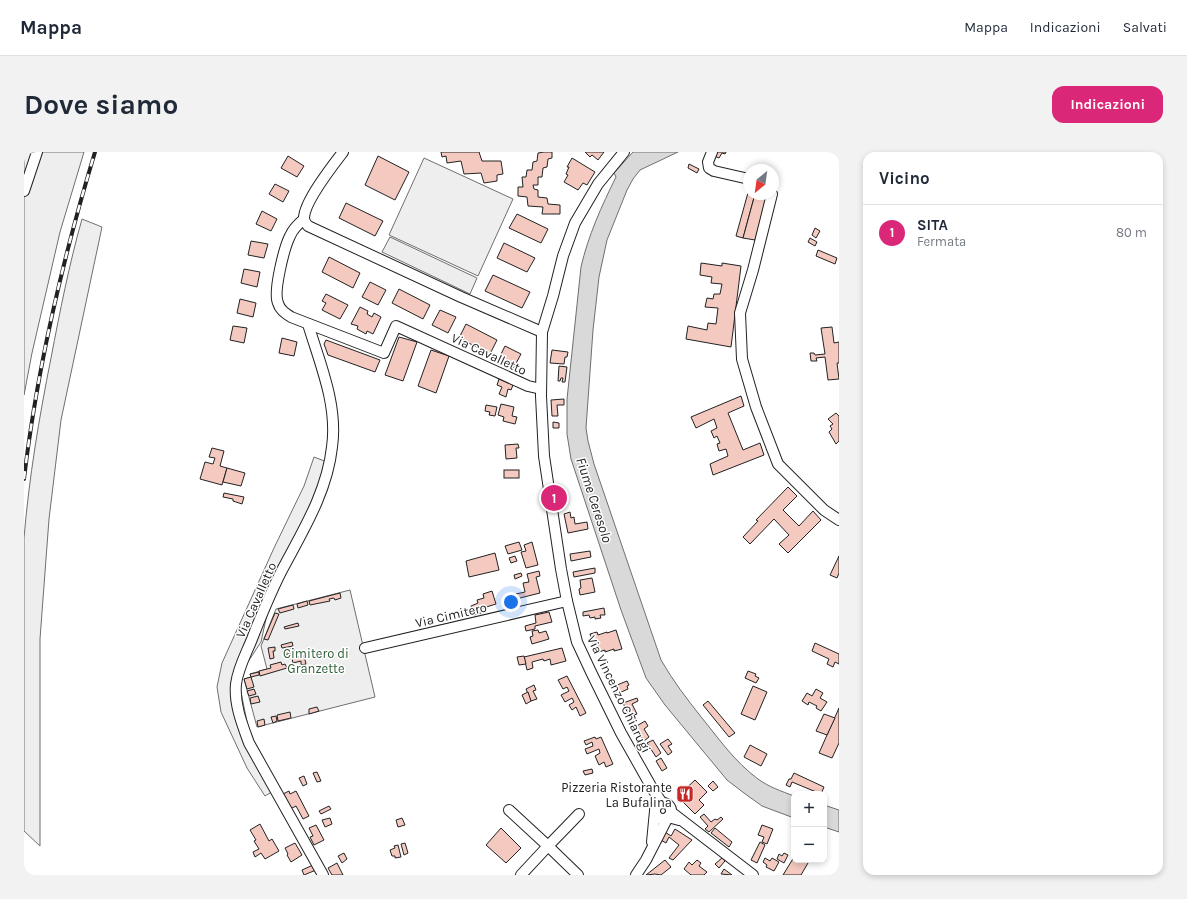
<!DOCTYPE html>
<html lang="it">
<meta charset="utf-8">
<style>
:root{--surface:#fff;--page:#f2f2f3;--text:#1f2937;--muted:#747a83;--line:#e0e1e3;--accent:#db2777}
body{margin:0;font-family:Karla,sans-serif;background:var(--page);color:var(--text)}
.controls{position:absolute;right:12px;bottom:12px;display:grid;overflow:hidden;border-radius:8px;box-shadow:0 2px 6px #0003}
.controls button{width:36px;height:36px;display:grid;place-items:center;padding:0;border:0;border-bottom:1px solid var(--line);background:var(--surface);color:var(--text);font:20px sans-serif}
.compass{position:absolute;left:719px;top:12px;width:36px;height:36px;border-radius:50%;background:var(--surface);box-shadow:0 2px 6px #0003;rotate:209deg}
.you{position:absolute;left:487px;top:450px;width:14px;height:14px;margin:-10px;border:3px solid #fff;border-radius:50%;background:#1a73e8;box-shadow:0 0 0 6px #1a73e833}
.badge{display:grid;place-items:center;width:26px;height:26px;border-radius:50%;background:var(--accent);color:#fff;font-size:13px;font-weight:700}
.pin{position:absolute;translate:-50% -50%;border:2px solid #fff;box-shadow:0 1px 4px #0006}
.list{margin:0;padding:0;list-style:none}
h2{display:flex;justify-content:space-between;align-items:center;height:52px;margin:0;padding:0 16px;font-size:17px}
h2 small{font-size:13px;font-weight:400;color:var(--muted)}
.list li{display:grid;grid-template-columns:26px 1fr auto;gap:12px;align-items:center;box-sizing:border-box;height:56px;padding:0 16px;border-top:1px solid var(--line)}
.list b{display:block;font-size:15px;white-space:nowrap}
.list p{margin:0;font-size:13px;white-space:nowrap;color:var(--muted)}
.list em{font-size:13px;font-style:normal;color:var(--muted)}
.map{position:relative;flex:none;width:815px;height:723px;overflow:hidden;border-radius:12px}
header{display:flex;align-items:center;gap:24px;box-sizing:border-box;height:56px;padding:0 20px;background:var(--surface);border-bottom:1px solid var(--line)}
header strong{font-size:19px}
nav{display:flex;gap:22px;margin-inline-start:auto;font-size:14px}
.intro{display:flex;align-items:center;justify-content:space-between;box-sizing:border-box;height:96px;padding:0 24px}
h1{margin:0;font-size:28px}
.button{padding:10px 18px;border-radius:12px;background:var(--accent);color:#fff;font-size:14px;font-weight:700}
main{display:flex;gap:24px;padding:0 24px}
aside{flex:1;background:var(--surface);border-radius:12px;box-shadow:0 2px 6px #0003}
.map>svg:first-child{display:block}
.green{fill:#eee;stroke:#6f6f6f}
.parking{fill:#ededed;stroke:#6f6f6f}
.water{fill:#d9d9d9;stroke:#6f6f6f}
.building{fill:#f3c9c0;stroke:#222}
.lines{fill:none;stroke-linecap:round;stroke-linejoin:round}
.minor-casing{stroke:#222;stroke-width:12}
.minor{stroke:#fff;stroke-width:10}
.rail-casing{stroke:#222;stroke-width:4}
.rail{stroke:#fff;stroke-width:2.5;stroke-dasharray:8;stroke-linecap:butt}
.labels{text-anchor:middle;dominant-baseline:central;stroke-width:3;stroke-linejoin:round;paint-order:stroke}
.street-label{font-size:13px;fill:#222;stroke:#fff}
.park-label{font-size:13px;fill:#2f5e38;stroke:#fff}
.poi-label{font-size:13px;fill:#222;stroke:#fff;text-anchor:end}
.water-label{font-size:14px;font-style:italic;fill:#222;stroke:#fff}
</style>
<header>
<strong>Mappa</strong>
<nav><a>Mappa</a><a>Indicazioni</a><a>Salvati</a></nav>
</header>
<div class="intro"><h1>Dove siamo</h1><a class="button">Indicazioni</a></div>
<main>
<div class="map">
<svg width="815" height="723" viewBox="0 0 815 723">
<rect width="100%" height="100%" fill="#fff"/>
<g class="green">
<path d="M0,0H60L36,80L8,201L0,243Z"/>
<path d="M400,6L489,47L454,124L365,83Z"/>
<path d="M58,67L78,75L37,268L25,367L16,487V694L0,679V386C5,326 15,266 27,206C36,159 45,113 58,67Z"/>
<path d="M290,305L303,310L295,338L247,444L237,490L214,525L225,580L253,637L241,644L223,616L197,560L193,535L198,511L250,396L280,334Z"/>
<path d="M326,438L351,545L233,575L220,527L227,525L226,522L243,517L237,494L252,457Z"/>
</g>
<path class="parking" d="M366,85L453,126L446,142L358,100Z"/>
<g class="water">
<path d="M609,0H654L616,18L609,27L603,38L583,88L575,125L569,178L562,276L564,289L570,312L637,508C649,529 663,547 678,566C695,587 711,610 734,627C745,635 757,639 770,644V666L738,654L720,641L703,628L641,553L622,526L597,458L547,307L543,282V247L557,115C564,84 578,53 592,25L590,21Z"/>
<path d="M800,653L815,658V680L800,675Z"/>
</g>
<g class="building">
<path d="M417,0H455L458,9H477L479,22L473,23V29L460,31L457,21L440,22L437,9L423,11L422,4L418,5Z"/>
<path d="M520,0H528V6L524,7L523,15L519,16L518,25H514V33H509L510,37L514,38V45L523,46L524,52L536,53V62H518L519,55L504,54L503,45L494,44V35H499L498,25H502L503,18H508L509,10L513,9L514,1Z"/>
<path d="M561,0H580L574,8L568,3L566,5Z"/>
<path d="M690,0H702L701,2L698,1L695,6L688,3Z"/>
<path d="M264,4L280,14L273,25L257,16Z"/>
<path d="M354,4L385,20L371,48L341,33Z"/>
<path d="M548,6L571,20L563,33L559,31L554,38L540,30L544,23L542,22L545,15H543Z"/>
<path d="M665,12L675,17L673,21L664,16Z"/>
<path d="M251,32L265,39L259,50L245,42Z"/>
<path d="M725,37V42H731L719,86L712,84Z"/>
<path d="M731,42H744L731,88L719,86Z"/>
<path d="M322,51L359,69L351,84L315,66Z"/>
<path d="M238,59L253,67L247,79L232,72Z"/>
<path d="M493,62L524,77L517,91L485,76Z"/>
<path d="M791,76L796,79L792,86L788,83Z"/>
<path d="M786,86L793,90L791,94L784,90Z"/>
<path d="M227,89L244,92L240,106L224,103Z"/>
<path d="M480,91L511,106L503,120L473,106Z"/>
<path d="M794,98L813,106L811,112L792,104Z"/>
<path d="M305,105L336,121L329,136L298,120Z"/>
<path d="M677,111L698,114V111L717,114L707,195L662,187L664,174L683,178L684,171L692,172L694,156L681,155L683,146L689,147L690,142H696L698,132L687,131L688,125L676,123Z"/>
<path d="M220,117L236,120L233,135L217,131Z"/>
<path d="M469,123L506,140L498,156L461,139Z"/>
<path d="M346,130L362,138L354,153L338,145Z"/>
<path d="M375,137L406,153L399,167L368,151Z"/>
<path d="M302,142L324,153L316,167L298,158L302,151L298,149Z"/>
<path d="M216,147L232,151L229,165L213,161Z"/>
<path d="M336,155L344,159L343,162L348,165L350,161L357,165L349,182L343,179L342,182L333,177L334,174L327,172Z"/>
<path d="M416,158L432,165L424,181L408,173Z"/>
<path d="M442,172L473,188L466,202L435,186Z"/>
<path d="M209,174L223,176L220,191L206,188Z"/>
<path d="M808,175L810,191L815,190V211H813L815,227L804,228L801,205L792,206L793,209H787L786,201H790L791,203L801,202L797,176Z"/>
<path d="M375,185L393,190L379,229L361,223Z"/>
<path d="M258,186L273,190L270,204L255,201Z"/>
<path d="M302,188L356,208L351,220L304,203L300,192Z"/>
<path d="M481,194L497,202L489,217L473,210Z"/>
<path d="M407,198L425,204L412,241L394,234Z"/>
<path d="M528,198L544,200L543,205H541L540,212L526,211Z"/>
<path d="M535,214L543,215L541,230H538L539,226H537L536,229H534Z"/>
<path d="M475,227L489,233L487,238L484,237L482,245L475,242L478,235L473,233Z"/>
<path d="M717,244L720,254L704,261L719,298L736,291L740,303L689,323L686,312L704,304L702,297L695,299L693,292L696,291L693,284L690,286L687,279L693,276L690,267L672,276L667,265Z"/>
<path d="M540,247V253H533L534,264H528L527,248Z"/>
<path d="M477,252L490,255L488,264L493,265L491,272L479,269L480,265L474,263Z"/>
<path d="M462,253L473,255L471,264L465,263L466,260L461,259Z"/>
<path d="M812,261L815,264V289L812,292L805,280L808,277L806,274L809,272L804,267Z"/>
<path d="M529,270L535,271V276H529Z"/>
<path d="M494,292L495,296H492L493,306L482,307L481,293Z"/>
<path d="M188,296L200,299L196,314L203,316L198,333L176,327L181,310L189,312L191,306L185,305Z"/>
<path d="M203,316L221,321L217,334L199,330Z"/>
<rect x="480" y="318" width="15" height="8"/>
<path d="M764,335L773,344L759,358L775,374L789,359L797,368L764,401L755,392L765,383L750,367L726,392L719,385L734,369L732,368Z"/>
<path d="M200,341L220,345L218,352L209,349V347L199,345Z"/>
<path d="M546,360L547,366L550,365L551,372L563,370L564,377L544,381L540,362Z"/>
<path d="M495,390L498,398L484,402L481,394Z"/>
<path d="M508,390L514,413L502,416L497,400L502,399L500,393Z"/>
<path d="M566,399L567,405L547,409L546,402Z"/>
<path d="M471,401L475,418L445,425L442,409Z"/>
<path d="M491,404L493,409L487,411L485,406Z"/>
<path d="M815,404V421L813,426L806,423Z"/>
<path d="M571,416V421L550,425L549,420Z"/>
<path d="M515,419L516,424L512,425L516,441L488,448L487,443L501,440L499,431L505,430L503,422Z"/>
<path d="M497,421L498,424L491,427L490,423Z"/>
<path d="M568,426L571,440L556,443L555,437L557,436L556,428Z"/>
<path d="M468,439L472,452L456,457L457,461L450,463L447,454L454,451L453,448L460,446L459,442Z"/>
<path d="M316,441L317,446L311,448L310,446L305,447L306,449L286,453L285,449Z"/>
<path d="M283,449L284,453L274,456L273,452Z"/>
<path d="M269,453L270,457L256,461L254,457Z"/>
<path d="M580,456L581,463H576L577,466L571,467V465L566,466L565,463L559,464V460Z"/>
<path d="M525,460L528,470L511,474V477L502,479L501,474L512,471L511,463Z"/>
<path d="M251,461L255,462L244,488L240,487Z"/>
<path d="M274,471L275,474L261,477L260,475Z"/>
<path d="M514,478L515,481L522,479L525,487L508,492L506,485L509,484L508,479Z"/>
<path d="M592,478L598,497L590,499V497L581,500V498L572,501L566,482L573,480L574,483L583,480V481Z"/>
<path d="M268,490L269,494L258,496L257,493Z"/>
<path d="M791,491L815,502V512L811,510L809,515L803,512L805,507L788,499Z"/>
<path d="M251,495V499H249L250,506L246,507L244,496Z"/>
<path d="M270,496L271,500L260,503L259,499Z"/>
<path d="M538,496L542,509L527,513L526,507L520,509L519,507L508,510L509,516L503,518L500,505Z"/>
<path d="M280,504L282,512L277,513V509L269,511L268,506Z"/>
<path d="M500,504L502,512L495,513L493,505Z"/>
<path d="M257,510L258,513L261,512L263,516L236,524L235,519L247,516L246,513Z"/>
<path d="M724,519L732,522L731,524L735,526L732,531L721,526Z"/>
<path d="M235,520V523L227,525L226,522Z"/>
<path d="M543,524L562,561L556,564L552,555L548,558L545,553L550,550L548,546L541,550L537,543L545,539L543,535L539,537L534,528Z"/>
<path d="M227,525L230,535L223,537L220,527Z"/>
<path d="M603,529L605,533L603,534L604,537L593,542L591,538L595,536L593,533Z"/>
<path d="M510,533L512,538L509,539L513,547L507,549L502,537Z"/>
<path d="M729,534L743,540L731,568L717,562Z"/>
<path d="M230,537L232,542L225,544L223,539Z"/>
<path d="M792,537L799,541L796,546L803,550L797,559L792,556L793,554L785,550L784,553L778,549L783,541L788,544Z"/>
<path d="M504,540L507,549L502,552L498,543Z"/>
<path d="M234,544L236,550L227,552L226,546Z"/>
<path d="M613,546L614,549L608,552L613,562L610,563L612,568L608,570L599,551Z"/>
<path d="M684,549L711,581L705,585L679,553Z"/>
<path d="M293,555L295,559L285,562V557Z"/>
<path d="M815,556V591L808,606L795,601Z"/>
<path d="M266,560L267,566L254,569L253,563Z"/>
<path d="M800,562L811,566L803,583L792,579Z"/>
<path d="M252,564L253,569L249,571L247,565Z"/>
<path d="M240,567L241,573L234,575L233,569Z"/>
<path d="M621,569L624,574L620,577L625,585L620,589L611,575Z"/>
<path d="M571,585L572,587L577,585L589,612L582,615L580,610L575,613L571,604L576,601L575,597L563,602L561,597L569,594L568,590L562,593L560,589Z"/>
<path d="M644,587L648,592L644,594L648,600L644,603L636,592Z"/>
<path d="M629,588L637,601L632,605L623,591Z"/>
<path d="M726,593L743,602L737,614L720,605Z"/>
<path d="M637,606L643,616L638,619L632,609Z"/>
<path d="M568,617L569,621L561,623L559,619Z"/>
<path d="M293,620L297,629L293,630L289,621Z"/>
<path d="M770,621L800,635L797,642L768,630L766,635L762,633L765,627H767Z"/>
<path d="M280,624L283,632L279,634L275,626Z"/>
<path d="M671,628L683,640L675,648L680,653L671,662L657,648L660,646L656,642Z"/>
<path d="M689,629L694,635L689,639L684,634Z"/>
<path d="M265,639L266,642L272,639L285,664L279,667L272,654L266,657L259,642Z"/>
<path d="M305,654L307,657L297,662L295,659Z"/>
<path d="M680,662L687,670L691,667L693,668L697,665L699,667L685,680L681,677L684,674L676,665Z"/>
<path d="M306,666L308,672L301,675L298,668Z"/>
<path d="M378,666L381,673L374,675L372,668Z"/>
<path d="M236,672L245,689L248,687L255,699L241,707L237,701L231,705L229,700L235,697L230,689L232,688L226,678Z"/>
<path d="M292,673L300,688L290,693L286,685L289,684L285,676Z"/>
<path d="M738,673L749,677L743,692L738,690L740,685L734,683Z"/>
<path d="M477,676L497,696L482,711L462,693Z"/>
<path d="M691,676L708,690L705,695L687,681Z"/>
<path d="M651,677L668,688L649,708L645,706L655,693L645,685L642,691L637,688L641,680L647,684Z"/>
<path d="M736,690L741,693L733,711L727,708Z"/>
<path d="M271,691L278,703L267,710L263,703L264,702L261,696Z"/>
<path d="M381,691L384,701L380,703L377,692Z"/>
<path d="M374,693L377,705L371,706V704H368L366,698L371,696L370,694Z"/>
<path d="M320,701L323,707L318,711L314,704Z"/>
<path d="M760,701L764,703L760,711L753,707L755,702L758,704Z"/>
<path d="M770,705V708H780L784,711L777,723H759Z"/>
<path d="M698,706L701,709L695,716L691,712Z"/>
<path d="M741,706L746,709L748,706L755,710L750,719L742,715L743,713L739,710Z"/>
<path d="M641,708L647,715L637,723L631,722L622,723Z"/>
<path d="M673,708L677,711L675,714L683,720L680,723H667L660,717L665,710L668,713Z"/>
<path d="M313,711L319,723H308L304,716Z"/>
<path d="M289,713L292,718L280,723L278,718Z"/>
<path d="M700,717L708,723L697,722Z"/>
</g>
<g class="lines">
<defs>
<g id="minor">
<path d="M319,0C309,13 280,50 280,66C280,70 282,71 284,74L437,145L518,180"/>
<path d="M600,0L574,32L551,71L539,104L529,144L518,180L517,244L520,304L537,417L543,449L553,490L567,520L597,581L628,636L638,651"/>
<path d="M688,0L684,10L685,16L690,19L725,27"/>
<path d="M0,39L13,0"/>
<path d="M748,42L729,118L716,161L718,207L732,255L754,312L800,358L815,368"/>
<path d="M280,67C274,72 269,77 266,84C260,96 249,140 254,151C256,158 261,161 267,165L360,201L372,174L504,234L517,237"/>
<path d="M284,172C296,212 314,253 308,295C303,341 278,380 257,420C246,442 237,464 228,487C222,502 214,516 212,532C210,552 218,572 225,591L299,723"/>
<path d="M341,496L543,449"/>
<circle cx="639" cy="659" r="8"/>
<path d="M485,658L524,694L555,662"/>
<path d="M647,660L729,723"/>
<path d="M628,690L631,659"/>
<path d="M497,723L524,694L554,723"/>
<path d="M612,723L622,708L644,665L655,668"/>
</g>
</defs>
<use href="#minor" class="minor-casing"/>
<use href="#minor" class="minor"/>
<defs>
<path id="rail" d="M0,327C13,216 39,106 71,0"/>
</defs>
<use href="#rail" class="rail-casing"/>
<use href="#rail" class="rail"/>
</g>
<defs>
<symbol id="restaurant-square" viewBox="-11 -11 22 22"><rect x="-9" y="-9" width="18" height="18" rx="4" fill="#c62828" stroke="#fff"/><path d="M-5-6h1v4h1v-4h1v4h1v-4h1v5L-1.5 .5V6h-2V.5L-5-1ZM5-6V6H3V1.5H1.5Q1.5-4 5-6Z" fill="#fff"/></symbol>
</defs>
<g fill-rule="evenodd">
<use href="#restaurant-square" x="651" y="632" width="20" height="20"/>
</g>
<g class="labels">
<g class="street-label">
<text transform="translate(465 202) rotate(25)">Via Cavalletto</text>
<text transform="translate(232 448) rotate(-66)">Via Cavalletto</text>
<text transform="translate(427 463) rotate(-13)">Via Cimitero</text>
<text transform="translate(595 542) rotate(64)">Via Vincenzo Chiarugi</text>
</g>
<g class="park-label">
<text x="292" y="501">Cimitero di<tspan x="292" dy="15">Granzette</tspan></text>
</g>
<g class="poi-label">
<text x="648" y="635">Pizzeria Ristorante<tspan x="648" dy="15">La Bufalina</tspan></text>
</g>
<g class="water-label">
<text transform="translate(570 348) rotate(72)">Fiume Ceresolo</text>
</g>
</g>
</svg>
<div class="controls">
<button>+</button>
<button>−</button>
</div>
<svg class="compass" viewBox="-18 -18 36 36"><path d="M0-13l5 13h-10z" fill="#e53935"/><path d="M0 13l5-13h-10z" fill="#747a83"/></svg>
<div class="you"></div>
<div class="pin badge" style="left:530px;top:346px">1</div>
</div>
<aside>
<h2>Vicino<small></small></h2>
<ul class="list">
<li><span class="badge">1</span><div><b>SITA</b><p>Fermata</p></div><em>80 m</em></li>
</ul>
</aside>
</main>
